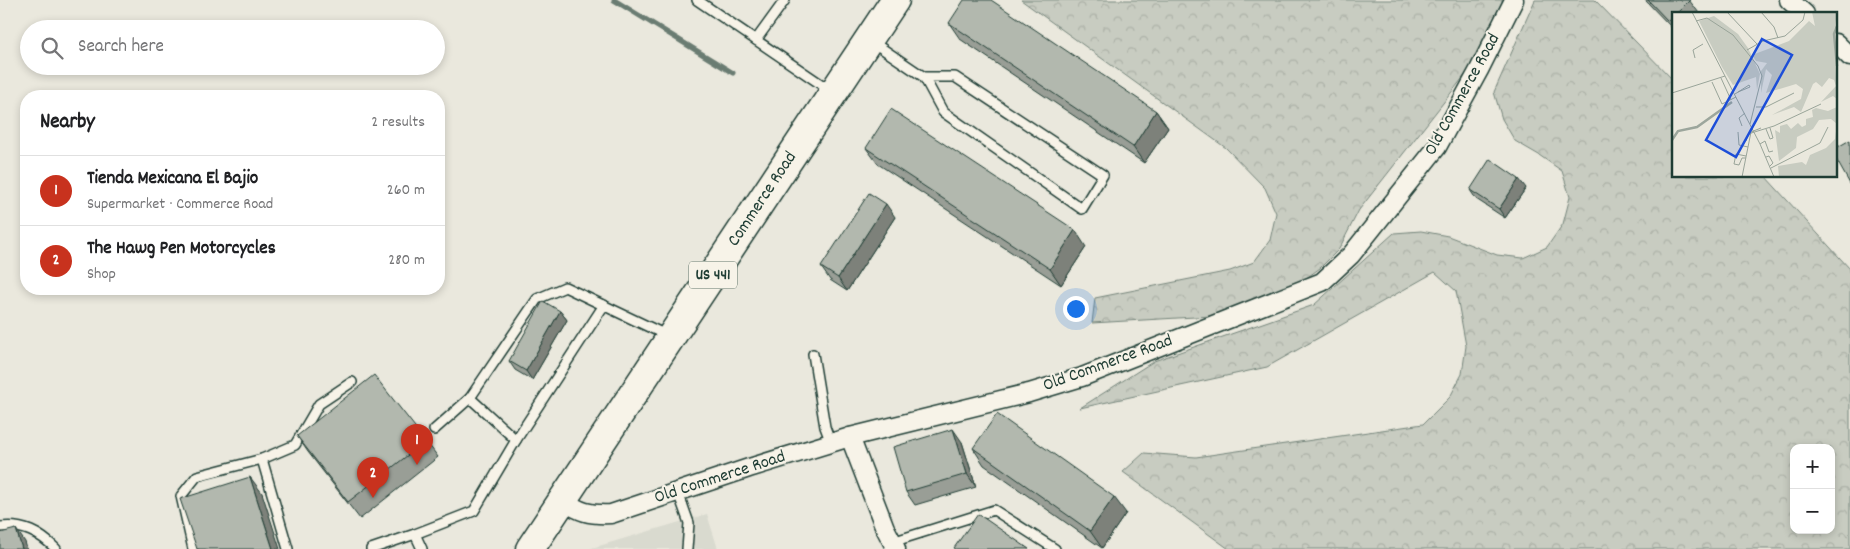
<!DOCTYPE html>
<meta charset="utf-8">
<style>
:root{--surface:#fff;--page:#f6f6f6;--text:#202124;--muted:#757577;--line:#e0e0e0;--accent:#c8321e}
body{margin:0;font-family:Dekko,sans-serif;background:var(--page);color:var(--text)}
.controls{position:absolute;right:15px;bottom:15px;display:grid;overflow:hidden;border-radius:10px;box-shadow:0 2px 8px #0003}
.controls button{width:45px;height:45px;display:grid;place-items:center;padding:0;border:0;border-bottom:1px solid var(--line);background:var(--surface);color:var(--text);font:25px sans-serif}
.you{position:absolute;left:1075px;top:308px;width:18px;height:18px;margin:-12px;border:4px solid #fff;border-radius:50%;background:#1a73e8;box-shadow:0 0 0 8px #1a73e833}
.badge{display:grid;place-items:center;width:32px;height:32px;border-radius:50%;background:var(--accent);color:#fff;font-size:16px;font-weight:700}
.pin{position:absolute;translate:-50% -41px;filter:drop-shadow(0 1px 2px #0008)}
.pin::after{content:'';position:absolute;top:26px;width:18px;height:15px;background:inherit;clip-path:polygon(0 0,100% 0,50% 100%)}
.list{margin:0;padding:0;list-style:none}
h2{display:flex;justify-content:space-between;align-items:center;height:65px;margin:0;padding:0 20px;font-size:21px}
h2 small{font-size:16px;font-weight:400;color:var(--muted)}
.list li{display:grid;grid-template-columns:32px 1fr auto;gap:15px;align-items:center;box-sizing:border-box;height:70px;padding:0 20px;border-top:1px solid var(--line)}
.list b{display:block;font-size:19px;white-space:nowrap}
.list p{margin:0;font-size:16px;white-space:nowrap;color:var(--muted)}
.list em{font-size:16px;font-style:normal;color:var(--muted)}
.icon{flex:none;width:28px;height:28px;fill:none;stroke:currentColor;stroke-width:2;stroke-linecap:round;stroke-linejoin:round}
.map{position:relative;flex:none;width:1850px;height:549px;overflow:hidden}
.search{position:absolute;background:var(--surface);box-shadow:0 2px 8px #0003;left:20px;top:20px;width:425px;height:55px;display:flex;align-items:center;gap:12px;box-sizing:border-box;padding:0 18px;border-radius:28px;color:var(--muted);font-size:19px}
.panel{position:absolute;background:var(--surface);box-shadow:0 2px 8px #0003;left:20px;top:90px;width:425px;height:205px;border-radius:20px}
.map>svg:first-child{display:block}
.built{fill:#d9dacf}
.forest{fill:url(#forest-crowns);stroke:#74847a;fill-rule:evenodd}
.lines{fill:none;stroke-linecap:round;stroke-linejoin:round}
.stream{stroke:#6a7c72;stroke-width:5}
.lane-casing{stroke:#1f3d34;stroke-width:12}
.street-casing{stroke:#1f3d34;stroke-width:21}
.highway-casing{stroke:#1f3d34;stroke-width:31}
.lane{stroke:#f7f3e8;stroke-width:9}
.street{stroke:#f7f3e8;stroke-width:18}
.highway{stroke:#f7f3e8;stroke-width:28}
.wall{fill:#999e96;stroke:#1f3d34}
.shaded-wall{fill:#7d817a;stroke:#1f3d34}
.building{fill:#b2b8ae;stroke:#1f3d34}
.labels{text-anchor:middle;dominant-baseline:central;stroke-width:4;stroke-linejoin:round;paint-order:stroke}
.shield{fill:#f7f3e8;stroke:#60746a;stroke-width:1}
.shield-label{font-size:16px;font-weight:bold;fill:#1f3d34}
.street-label{font-size:18px;fill:#1f3d34;stroke:#f7f3e8}
.inset-river{fill:none;stroke:#9ca69c;stroke-width:2.5}
.inset-road{fill:none;stroke:#99a499;stroke-width:1}
.view{fill:#1d4ed8;fill-opacity:0.15;stroke:#1d4ed8;stroke-width:2.5}
.inset-edge{fill:none;stroke:#1f3d34;stroke-width:2.5}
</style>
<div class="map">
<svg width="1850" height="549" viewBox="0 0 1850 549">
<defs>
<pattern id="forest-crowns" width="20" height="18" patternUnits="userSpaceOnUse" patternTransform="scale(1.25)"><rect width="20" height="18" fill="#c8ccc1"/><path d="M2 6a3 3 0 1 1 6 0M12 15a3 3 0 1 1 6 0" fill="none" stroke="#abb0a6"/></pattern>
</defs>
<rect width="100%" height="100%" fill="#eae8dd"/>
<filter id="ink" filterUnits="userSpaceOnUse"><feTurbulence type="fractalNoise" baseFrequency=".02" numOctaves="2"/><feDisplacementMap in="SourceGraphic" scale="10" xChannelSelector="R" yChannelSelector="G"/><feConvolveMatrix kernelMatrix="1 2 1 2 8 2 1 2 1" color-interpolation-filters="sRGB"/></filter>
<g filter="url(#ink)">
<path class="built" d="M707,514L718,549H591L592,548Z"/>
<g class="forest">
<path d="M1021,0H1503L1469,70L1359,210L1339,249L1320,268L1279,298L1229,315L1092,323L1095,298L1230,271L1254,262L1270,240L1276,213L1265,188L1226,148Z"/>
<path d="M1535,0H1595L1674,81V176H1765L1850,269V549H1229L1123,472L1144,453L1196,457L1423,424L1450,397L1462,374L1466,346L1456,291L1435,272L1267,367L1080,408L1154,361L1314,305L1394,233L1421,231L1448,236L1497,255L1523,258L1547,247L1563,224L1570,197L1562,171L1539,155L1515,141L1502,119L1494,92ZM1794,448H1831V530H1794Z"/>
</g>
<g class="lines">
<path class="stream" d="M614,0L733,73"/>
<defs>
<g id="lane">
<path d="M697,0L831,91"/>
<path d="M756,40L785,0"/>
<path d="M871,41L924,77H955L1103,175L1082,209L943,112L924,77"/>
<path d="M813,354L825,427L831,443"/>
<path d="M470,398L537,299L565,287L668,336"/>
<path d="M516,440L604,305"/>
<path d="M262,459L288,549"/>
<path d="M678,492L689,523L687,549"/>
<path d="M0,527C23,524 40,533 56,549"/>
<path d="M415,534L474,511L516,440L470,398L434,430"/>
<path d="M892,542L994,510L1055,549"/>
<path d="M193,549L181,496L197,476L262,459L295,445L319,404L352,382"/>
<path d="M371,549L415,534L422,549"/>
</g>
<g id="street">
<path d="M1789,0L1805,14"/>
<path d="M1836,43L1850,57"/>
<path d="M850,437L885,528L896,549"/>
<path d="M562,500C580,512 589,515 611,514L749,468L850,437L1029,393L1082,377L1322,282L1351,255L1437,147L1479,70L1514,0"/>
</g>
<g id="highway">
<path id="s1" d="M530,549L895,0"/>
</g>
</defs>
<use href="#lane" class="lane-casing"/>
<use href="#street" class="street-casing"/>
<use href="#highway" class="highway-casing"/>
<use href="#lane" class="lane"/>
<use href="#street" class="street"/>
<use href="#highway" class="highway"/>
</g>
<g class="wall">
<path d="M1645,0H1689L1699,13L1674,14V30Z"/>
<path d="M949,23L1156,111L1168,128L1144,163L960,39Z"/>
<path d="M866,148L1086,247L1061,285L878,164Z"/>
<path d="M1526,188L1505,218L1476,199L1470,190Z"/>
<path d="M895,217L847,291L830,280L821,267Z"/>
<path d="M560,311L567,320L532,380L515,370L509,361Z"/>
<path d="M297,436L426,441L438,457L360,519L308,452Z"/>
<path d="M962,442L976,487L915,505L906,492Z"/>
<path d="M973,448L1126,513L1102,548L984,465Z"/>
</g>
<g class="shaded-wall">
<path d="M1156,111L1168,128L1144,163L1133,147Z"/>
<path d="M1519,179L1526,188L1505,218L1499,209Z"/>
<path d="M886,204L895,217L847,291L838,278Z"/>
<path d="M1075,230L1086,247L1061,285L1050,269Z"/>
<path d="M560,311L567,320L532,380L526,371Z"/>
<path d="M953,429L962,442L976,487L967,474Z"/>
<path d="M250,477L262,493L280,549H273Z"/>
<path d="M1114,497L1126,513L1102,548L1090,531Z"/>
<path d="M16,529L25,542L27,549H22Z"/>
</g>
<g class="building">
<path d="M964,0H991L1156,111L1133,147L949,23Z"/>
<path d="M1648,0H1690L1676,14H1674V16L1668,21Z"/>
<path d="M891,109L1075,230L1050,269L866,148Z"/>
<path d="M1850,140V184L1836,159V148Z"/>
<path d="M1490,159L1519,179L1499,209L1470,190Z"/>
<path d="M869,193L886,204L838,278L821,267Z"/>
<path d="M543,301L560,311L526,371L509,361Z"/>
<path d="M374,375L426,441L348,502L297,436Z"/>
<path d="M997,414L1114,497L1090,531L973,448Z"/>
<path d="M953,429L967,474L906,492L893,447Z"/>
<path d="M250,477L273,549H197L180,499Z"/>
<path d="M978,514L1029,549H956L954,548Z"/>
<path d="M16,529L22,549H0V533Z"/>
</g>
</g>
<g class="labels">
<rect class="shield" x="689" y="261.5" width="48" height="27" rx="4"/>
<g class="shield-label">
<text x="713" y="275">US 441</text>
</g>
<g class="street-label">
<text transform="translate(1463 95) rotate(-61)">Old Commerce Road</text>
<text stroke="none"><textPath href="#s1" startOffset="420">Commerce Road</textPath></text>
<text transform="translate(1108 364) rotate(-20)">Old Commerce Road</text>
<text transform="translate(720 478) rotate(-18)">Old Commerce Road</text>
</g>
</g>
<g transform="translate(1672 12)">
<rect width="165" height="165" fill="#eae8dd"/>
<path d="M140,0H165L162,22L165,87L161,84L149,90L164,74L162,68L157,66L150,75L144,70L141,72L129,100L122,95L100,103L129,87L131,77L124,72L94,81L100,63L94,57L89,81V59L95,51L84,49L80,43L117,29L137,9L143,14ZM42,4L66,22L76,36L88,62L85,78L84,65L61,73L50,55L27,9ZM165,95V165H107L106,154L130,150L134,153L138,143L154,136L163,127L165,112L159,107L147,108L141,117L125,125L124,136L107,149L103,118L108,121V114L115,112L119,117L126,111L130,115L134,113V107L141,105L140,98L144,96L156,99Z" fill="#c8ccc1"/>
<path class="inset-river" d="M165,14L162,22L165,54M0,128L6,119L25,115L60,90"/>
<path class="inset-road" d="M20,0L88,132L102,165M55,0L85,32M89,0L102,15L106,26M24,9L35,6L61,23L86,54L90,64L78,112M75,38L91,29L113,24L131,8L133,0M23,46L21,38L31,32M49,66L59,88M40,70L50,92L64,85M0,81L53,64M63,82L77,73L78,75L66,80M84,95H94L122,81M70,114L67,106L73,101M94,117L98,127L101,126L98,116M66,120L67,133L76,135M74,129L76,122L102,114L149,92M88,132L93,129L97,140L101,139M94,145L97,144L101,151L98,154M74,146H70L67,153L62,152L64,142L74,144M99,156L148,131L156,115M70,165L79,120L89,116"/>
<path class="view" d="M90,27L120,43L64,145L34,128Z"/>
<rect width="165" height="165" class="inset-edge"/>
</g>
</svg>
<div class="controls">
<button>+</button>
<button>−</button>
</div>
<div class="you"></div>
<div class="pin badge" style="left:417px;top:465px">1</div>
<div class="pin badge" style="left:373px;top:498px">2</div>
<div class="search"><svg class="icon" aria-label="search" viewBox="0 0 24 24"><circle cx="10" cy="10" r="6"/><path d="M15 15l6 6"/></svg>Search here</div>
<section class="panel">
<h2>Nearby<small>2 results</small></h2>
<ul class="list">
<li><span class="badge">1</span><div><b>Tienda Mexicana El Bajio</b><p>Supermarket · Commerce Road</p></div><em>260 m</em></li>
<li><span class="badge">2</span><div><b>The Hawg Pen Motorcycles</b><p>Shop</p></div><em>280 m</em></li>
</ul>
</section>
</div>
